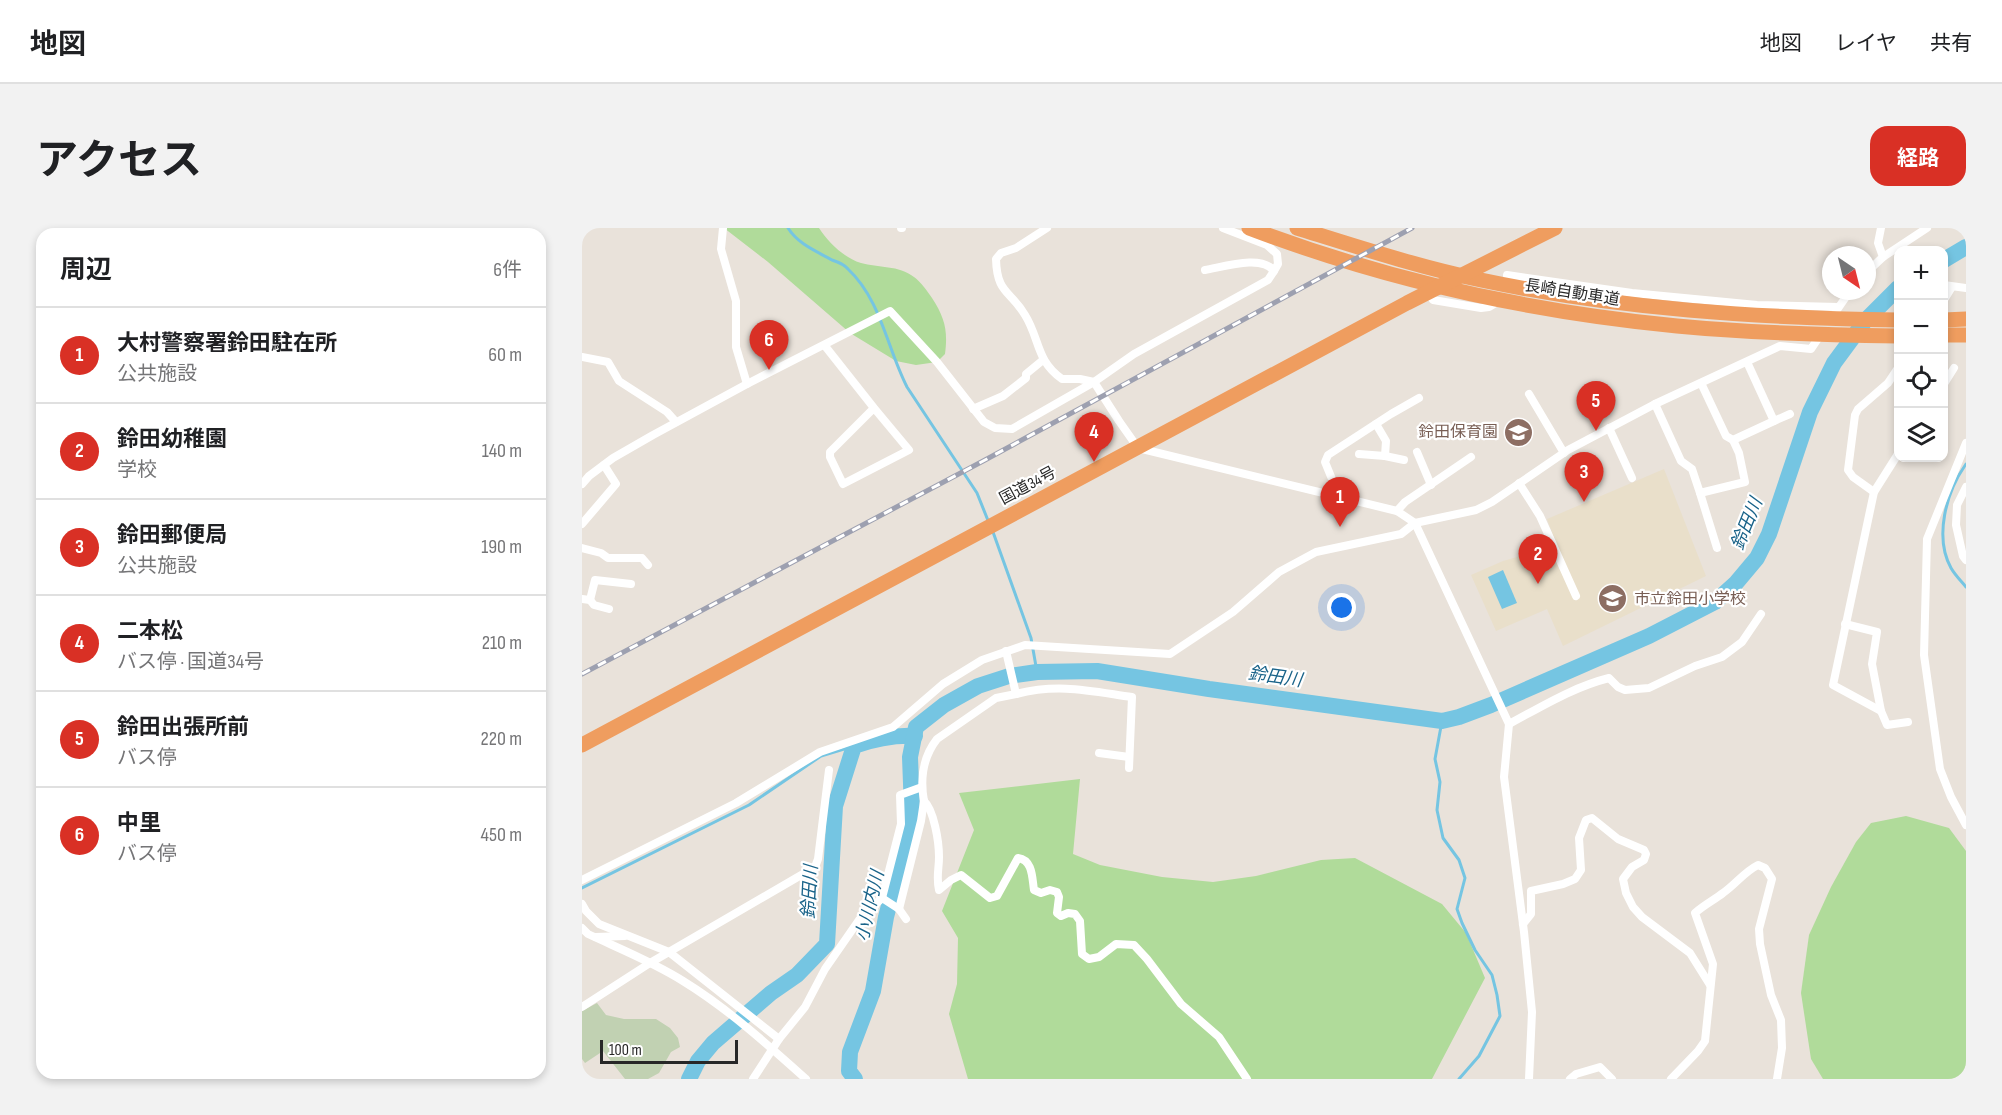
<!DOCTYPE html>
<html lang="ja">
<meta charset="utf-8">
<style>
:root{--surface:#fff;--page:#f2f2f2;--text:#202124;--muted:#757577;--line:#e0e0e0;--accent:#d93025}
body{margin:0;font-family:"Sofia Sans Condensed","Noto Sans JP",sans-serif;background:var(--page);color:var(--text)}
.controls{position:absolute;right:18px;top:18px;display:grid;overflow:hidden;border-radius:12px;box-shadow:0 3px 9px #0003}
.controls button{width:54px;height:54px;display:grid;place-items:center;padding:0;border:0;border-bottom:2px solid var(--line);background:var(--surface);color:var(--text);font:30px sans-serif}
.compass{position:absolute;left:1240px;top:18px;width:54px;height:54px;border-radius:50%;background:var(--surface);box-shadow:0 3px 9px #0003;rotate:145deg}
.scale{position:absolute;left:18px;bottom:15px;width:138px;box-sizing:border-box;padding-left:6px;border:3px solid #272727;border-top:0;font-size:16px;line-height:21px;white-space:nowrap;color:#272727;-webkit-text-stroke:4px #fff;paint-order:stroke}
.you{position:absolute;left:760px;top:380px;width:21px;height:21px;margin:-15px;border:4px solid #fff;border-radius:50%;background:#1a73e8;box-shadow:0 0 0 9px #1a73e833}
.badge{display:grid;place-items:center;width:39px;height:39px;border-radius:50%;background:var(--accent);color:#fff;font-size:20px;font-weight:700}
.pin{position:absolute;translate:-50% -50px;filter:drop-shadow(0 2px 3px #0008)}
.pin::after{content:'';position:absolute;top:32px;width:21px;height:18px;background:inherit;clip-path:polygon(0 0,100% 0,50% 100%)}
.list{margin:0;padding:0;list-style:none}
h2{display:flex;justify-content:space-between;align-items:center;height:78px;margin:0;padding:0 24px;font-size:26px}
h2 small{font-size:20px;font-weight:400;color:var(--muted)}
.list li{display:grid;grid-template-columns:39px 1fr auto;gap:18px;align-items:center;box-sizing:border-box;height:96px;padding:0 24px;border-top:2px solid var(--line)}
.list b{display:block;font-size:22px;white-space:nowrap}
.list p{margin:0;font-size:20px;white-space:nowrap;color:var(--muted)}
.list em{font-size:20px;font-style:normal;color:var(--muted)}
.icon{flex:none;width:33px;height:33px;fill:none;stroke:currentColor;stroke-width:2;stroke-linecap:round;stroke-linejoin:round}
.map{position:relative;flex:none;width:1384px;height:851px;overflow:hidden;border-radius:18px}
header{display:flex;align-items:center;gap:36px;box-sizing:border-box;height:84px;padding:0 30px;background:var(--surface);border-bottom:2px solid var(--line)}
header strong{font-size:28px}
nav{display:flex;gap:33px;margin-inline-start:auto;font-size:21px}
.intro{display:flex;align-items:center;justify-content:space-between;box-sizing:border-box;height:144px;padding:0 36px}
h1{margin:0;font-size:42px}
.button{padding:15px 27px;border-radius:18px;background:var(--accent);color:#fff;font-size:21px;font-weight:700}
main{display:flex;gap:36px;padding:0 36px}
aside{flex:1;background:var(--surface);border-radius:18px;box-shadow:0 3px 9px #0003}
.map>svg:first-child{display:block}
.education{fill:#e9dfca}
.green{fill:#b0db9a}
.cemetery{fill:#c1d1b2}
.water{fill:#75c5e2}
.lines{fill:none;stroke-linecap:round;stroke-linejoin:round}
.stream{stroke:#75c5e2;stroke-width:3}
.river{stroke:#75c5e2;stroke-width:16}
.street{stroke:#fff;stroke-width:8}
.highway{stroke:#ef9d5f;stroke-width:15}
.rail-casing{stroke:#9da0b0;stroke-width:5}
.rail{stroke:#fff;stroke-width:3;stroke-dasharray:9;stroke-linecap:butt}
.labels{text-anchor:middle;dominant-baseline:central;stroke-width:4.5;stroke-linejoin:round;paint-order:stroke}
.street-label{font-size:16px;fill:#272727;stroke:#fff}
.education-label{font-size:16px;fill:#785e54;stroke:#fff;text-anchor:end}
.water-label{font-size:18px;font-style:italic;fill:#196389;stroke:#fff}
</style>
<header>
<strong>地図</strong>
<nav><a>地図</a><a>レイヤ</a><a>共有</a></nav>
</header>
<div class="intro"><h1>アクセス</h1><a class="button">経路</a></div>
<main>
<aside>
<h2>周辺<small>6件</small></h2>
<ul class="list">
<li><span class="badge">1</span><div><b>大村警察署鈴田駐在所</b><p>公共施設</p></div><em>60 m</em></li>
<li><span class="badge">2</span><div><b>鈴田幼稚園</b><p>学校</p></div><em>140 m</em></li>
<li><span class="badge">3</span><div><b>鈴田郵便局</b><p>公共施設</p></div><em>190 m</em></li>
<li><span class="badge">4</span><div><b>二本松</b><p>バス停 · 国道34号</p></div><em>210 m</em></li>
<li><span class="badge">5</span><div><b>鈴田出張所前</b><p>バス停</p></div><em>220 m</em></li>
<li><span class="badge">6</span><div><b>中里</b><p>バス停</p></div><em>450 m</em></li>
</ul>
</aside>
<div class="map">
<svg width="1384" height="851" viewBox="0 0 1384 851">
<rect width="100%" height="100%" fill="#e9e2da"/>
<path class="education" d="M1082,241L1124,348L981,418L965,381L914,403L889,347L921,333L975,318L965,291Z"/>
<g class="green">
<path d="M142,0H237C246,14 262,30 279,35C296,40 317,37 332,49C339,54 345,63 350,70C363,90 366,103 363,126L355,134L334,137L314,133L268,105L186,34Z"/>
<path d="M498,551L491,626L518,637L580,649L631,654L674,648L739,632L773,630L860,676L884,705L903,750L850,851H386L367,786L375,756L376,710L360,683L392,602L377,565Z"/>
<path d="M1324,588L1367,600L1384,623V851H1241L1229,831L1219,765L1227,707L1249,659L1274,614L1289,595Z"/>
</g>
<path class="cemetery" d="M15,775L24,787L42,791H74L88,800L96,810L98,819L89,824L77,845L66,851H43L21,823L3,835L0,831V783Z"/>
<path class="water" d="M921,342L935,375L920,381L906,349Z"/>
<g class="lines">
<g class="stream">
<path d="M206,0C216,16 234,23 250,32C256,34 262,36 266,41C299,72 305,120 325,159L395,265L407,295"/>
<path d="M1384,236C1364,264 1352,309 1369,340C1373,347 1379,353 1384,359"/>
<path d="M411,304L449,410L455,444"/>
<path d="M860,493L853,531L858,554L855,582L861,610L877,632L883,650L875,681L880,695L893,722L910,747L915,767L918,788L897,828L877,851"/>
<path d="M0,660L167,577L239,528L272,518"/>
</g>
<g class="river">
<path d="M1362,32L1384,19"/>
<path d="M107,851L116,833L131,815L189,765L215,747L245,716L253,578L272,518C292,511 311,507 333,508"/>
<path d="M273,851L267,843L268,824L291,763L304,689L327,601L330,582L328,529L334,499L362,477L396,458L427,448L455,444L515,443L627,461L860,493L877,489L909,477L1067,408L1133,374L1154,355L1175,330L1187,306L1228,184L1252,135L1283,93L1316,60"/>
</g>
<g class="street">
<path d="M141,0L139,21L154,73V119L165,156"/>
<path d="M319,0H320"/>
<path d="M465,0L434,20L419,25L414,31C415,66 428,62 443,87C458,111 454,133 480,151H498L512,154L537,193L556,220L815,283L833,295L927,496L922,549L942,704L950,784L947,851"/>
<path d="M641,0L685,17L695,26L696,36L692,43"/>
<path d="M1299,0L1296,15L1301,29"/>
<path d="M1285,44L1301,29L1345,0"/>
<path d="M925,47L1050,65L1175,77L1256,79"/>
<path d="M1362,57L1384,60"/>
<path d="M846,65L851,72L899,80L907,79L917,73"/>
<path d="M1362,72L1370,59"/>
<path d="M1248,92L1268,63"/>
<path d="M243,118L292,180L327,222L261,256L248,229V224L292,180"/>
<path d="M0,129L26,134L37,153L85,184L94,194"/>
<path d="M1119,155L1144,208L1151,212L1192,193L1165,134"/>
<path d="M1362,156L1372,140"/>
<path d="M947,166L982,225"/>
<path d="M1073,176L1099,233L1110,241L1118,265L1163,254L1157,225L1151,212"/>
<path d="M391,181L421,168L444,150V146L461,132"/>
<path d="M1192,193L1208,186"/>
<path d="M1027,200L1050,250"/>
<path d="M1384,215L1345,311L1342,427L1358,541L1369,569L1384,597"/>
<path d="M835,224L849,257"/>
<path d="M777,226L803,228L804,213L794,196"/>
<path d="M1316,226L1292,264L1251,457L1299,483L1305,497L1326,494"/>
<path d="M803,228L822,232"/>
<path d="M937,255L958,288L994,368"/>
<path d="M0,256L7,248L31,230L71,207L165,156L308,83L355,134L402,194L413,200L430,201L512,154L552,126L686,52L692,43C680,26 641,39 623,42"/>
<path d="M1384,259L1375,277L1374,297L1381,328L1384,332"/>
<path d="M1292,264L1271,249L1266,242L1273,187L1276,181L1306,155L1316,140"/>
<path d="M1118,265L1135,320"/>
<path d="M757,268L743,234L746,227L809,186L837,170"/>
<path d="M815,283L823,274L889,229"/>
<path d="M0,296L34,256L22,237"/>
<path d="M0,320L19,325L26,330H60L66,337"/>
<path d="M0,371L8,372L12,377L27,381"/>
<path d="M8,372L13,352L49,356"/>
<path d="M1263,396L1295,404L1290,436L1299,483"/>
<path d="M424,423L434,466L414,470L355,511C341,529 338,551 342,573C352,582 357,614 357,629C357,642 354,648 357,662L369,652L379,647L408,670L415,668L436,630C451,632 450,650 452,662L459,665L468,662L475,664L477,669L475,685L479,688L486,685L493,686L498,693L500,726L507,731L517,729L534,716L552,717L565,731L599,776L637,809L665,851"/>
<path d="M434,466C477,455 508,463 550,469L547,540"/>
<path d="M927,496C959,479 991,459 1027,450L1036,459L1043,462L1067,460L1113,438L1140,429L1160,414L1179,386"/>
<path d="M517,525L547,529"/>
<path d="M0,652L154,575L238,524L311,499L361,456L400,432L443,417L588,426L651,384L697,344L734,324L819,306L833,295L894,282L910,274L986,222L1073,176L1198,118L1229,121L1239,106"/>
<path d="M300,670L317,681L324,691"/>
<path d="M0,676L4,683L17,696L87,724L197,811"/>
<path d="M317,681L339,593L342,573"/>
<path d="M941,696L949,686V663L981,656L993,651L999,642L997,610L1004,592L1010,590L1036,611L1062,622L1064,626L1062,632L1050,639L1041,651L1044,665L1051,679L1060,689L1108,725L1128,757"/>
<path d="M0,700L6,706C38,721 71,734 101,753C145,780 185,816 224,851"/>
<path d="M14,709L43,708"/>
<path d="M0,779L68,735L233,639L236,631L247,542"/>
<path d="M171,851L197,811L223,779L243,741L277,692L300,670L319,596L318,567L340,559"/>
<path d="M988,851L994,846L1018,839L1030,851"/>
<path d="M1089,851L1116,823L1123,813L1131,736L1113,685C1122,677 1132,672 1141,665C1154,656 1162,644 1176,637L1183,640L1190,651L1177,701L1178,716L1189,767L1199,792L1200,820L1195,851"/>
</g>
<g class="highway">
<path d="M667,0C804,52 949,84 1095,98C1168,105 1243,107 1316,108"/>
<path d="M715,0C776,19 837,39 899,52C1036,81 1177,90 1316,92"/>
<path d="M1362,92L1384,91"/>
<path d="M1362,107H1384"/>
<path d="M0,517L825,75L973,0"/>
</g>
<defs>
<path id="rail" d="M0,446L403,232L830,0"/>
</defs>
<use href="#rail" class="rail-casing"/>
<use href="#rail" class="rail"/>
</g>
<defs>
<symbol id="school-disc" viewBox="-11 -11 22 22"><circle r="9.5" fill="#8d6e63" stroke="#fff"/><path d="M0-5L7-2L0 1L-7-2ZM-4 1L0 2.5L4 1V4Q0 6-4 4Z" fill="#fff"/></symbol>
</defs>
<g fill-rule="evenodd">
<use href="#school-disc" x="920" y="188" width="33" height="33"/>
<use href="#school-disc" x="1014" y="354" width="33" height="33"/>
</g>
<g class="labels">
<g class="street-label">
<text transform="translate(990 65) rotate(9)">長崎自動車道</text>
<text transform="translate(446 258) rotate(-28)">国道34号</text>
</g>
<g class="education-label">
<text x="916" y="204">鈴田保育園</text>
<text x="1052" y="371" text-anchor="start">市立鈴田小学校</text>
</g>
<g class="water-label">
<text transform="translate(1165 296) rotate(-68)">鈴田川</text>
<text transform="translate(693 449) rotate(8)">鈴田川</text>
<text transform="translate(228 664) rotate(-87)">鈴田川</text>
<text transform="translate(288 678) rotate(-77)">小川内川</text>
</g>
</g>
</svg>
<div class="controls">
<button>+</button>
<button>−</button>
<button><svg class="icon" aria-label="locate" viewBox="0 0 24 24"><circle cx="12" cy="12" r="6"/><path d="M12 2v4M12 18v4M2 12h4M18 12h4"/></svg></button>
<button><svg class="icon" aria-label="layers" viewBox="0 0 24 24"><path d="M12 4l9 5-9 5-9-5zM3 14l9 5 9-5"/></svg></button>
</div>
<svg class="compass" viewBox="-18 -18 36 36"><path d="M0-13l5 13h-10z" fill="#e53935"/><path d="M0 13l5-13h-10z" fill="#757577"/></svg>
<div class="scale">100 m</div>
<div class="you"></div>
<div class="pin badge" style="left:758px;top:299px">1</div>
<div class="pin badge" style="left:956px;top:356px">2</div>
<div class="pin badge" style="left:1002px;top:274px">3</div>
<div class="pin badge" style="left:512px;top:234px">4</div>
<div class="pin badge" style="left:1014px;top:203px">5</div>
<div class="pin badge" style="left:187px;top:142px">6</div>
</div>
</main>
